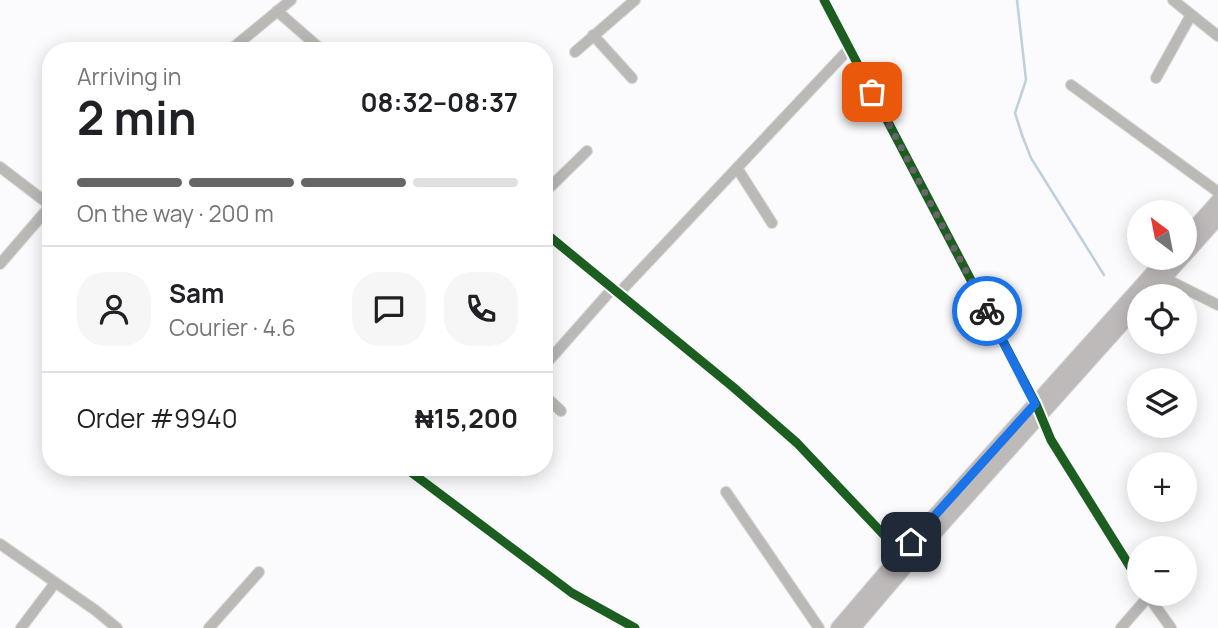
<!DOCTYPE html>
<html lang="en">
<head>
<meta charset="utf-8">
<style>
	:root { --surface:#fff; --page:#f6f6f6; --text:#202124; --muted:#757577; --line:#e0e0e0; --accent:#666669 }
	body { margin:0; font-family:Manrope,sans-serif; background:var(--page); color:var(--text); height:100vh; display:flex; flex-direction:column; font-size:26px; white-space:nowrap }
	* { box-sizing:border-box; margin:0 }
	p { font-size:23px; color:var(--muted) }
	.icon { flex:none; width:38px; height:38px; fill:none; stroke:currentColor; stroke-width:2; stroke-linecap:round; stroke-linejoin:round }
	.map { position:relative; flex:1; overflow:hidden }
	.side { position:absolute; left:42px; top:42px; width:511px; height:434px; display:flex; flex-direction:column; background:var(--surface); border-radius:28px; box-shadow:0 4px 18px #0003 }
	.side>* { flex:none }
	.needle { width:46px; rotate:328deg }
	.tools { position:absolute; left:1127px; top:200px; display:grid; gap:14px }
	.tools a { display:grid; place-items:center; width:70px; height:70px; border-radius:50%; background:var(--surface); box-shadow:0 4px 18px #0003; font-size:35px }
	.pin { position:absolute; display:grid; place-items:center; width:60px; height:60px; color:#fff; margin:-30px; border-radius:14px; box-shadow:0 4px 10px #0006 }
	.courier { position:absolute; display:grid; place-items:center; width:70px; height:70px; margin:-35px; border:5px solid #1a73e8; border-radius:50%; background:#fff; color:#222; box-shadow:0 2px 9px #0007 }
	.overview em { font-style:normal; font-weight:700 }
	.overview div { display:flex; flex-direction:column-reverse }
	.overview { display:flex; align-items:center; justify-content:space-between; height:119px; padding:0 35px }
	h1 { font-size:46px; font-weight:700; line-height:52px }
	.bar { display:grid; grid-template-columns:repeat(4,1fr); gap:10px 7px; align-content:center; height:84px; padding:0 35px }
	.bar i { height:9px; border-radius:5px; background:var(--line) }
	.bar .on { background:var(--accent) }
	.bar p { grid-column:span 4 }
	.line { display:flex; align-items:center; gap:18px; padding:0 35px; border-top:2px solid var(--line) }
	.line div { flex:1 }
	.round { display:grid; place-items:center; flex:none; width:74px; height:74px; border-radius:28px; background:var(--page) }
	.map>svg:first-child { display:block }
</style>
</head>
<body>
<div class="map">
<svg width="1218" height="628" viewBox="0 0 1218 628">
	<rect width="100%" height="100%" fill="#fbfafc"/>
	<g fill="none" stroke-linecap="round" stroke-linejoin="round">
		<!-- stream -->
		<path stroke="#bcd1dd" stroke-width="2.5" d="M 1017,0 L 1026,80 L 1015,113 L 1022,135 L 1031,158 L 1104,275"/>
		<defs>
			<g id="minor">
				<path d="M 824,0 L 1036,404 L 1051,440 L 1139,581"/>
				<path d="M 1173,0 L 1218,36"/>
				<path d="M 277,11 L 323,51"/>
				<path d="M 593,35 L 632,78"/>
				<path d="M 229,51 L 291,0"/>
				<path d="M 575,52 L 635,0"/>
				<path d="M 1156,78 L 1191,15"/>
				<path d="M 1071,85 L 1218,192"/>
				<path d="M 0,167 L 51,206"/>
				<path d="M 737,168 L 772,223"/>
				<path d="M 544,193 L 587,151"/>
				<path d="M 544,232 L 733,387 L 797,443 L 901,553"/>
				<path d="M 0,264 L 51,205"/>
				<path d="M 1164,278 L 1218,305"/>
				<path d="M 619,293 L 849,49"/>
				<path d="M 544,366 L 613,288"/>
				<path d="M 544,395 L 561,411"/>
				<path d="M 404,467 L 572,593 L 635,628"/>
				<path d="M 726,492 L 819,628"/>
				<path d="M 0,544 L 95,610 L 117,628"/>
				<path d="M 1146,593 L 1171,628"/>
				<path d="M 21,628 L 55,583"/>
				<path d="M 209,628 L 259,572"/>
				<path d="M 1121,628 L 1148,597"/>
			</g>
			<g id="major">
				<path d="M 1185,238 L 1218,201"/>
				<path d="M 1185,255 L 1218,218"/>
				<path d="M 1148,296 L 1183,257"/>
				<path d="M 838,628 L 921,531 L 1167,257"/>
				<path d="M 853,628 L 923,546 L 1139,305"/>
			</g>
		</defs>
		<!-- minor casing -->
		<use href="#minor" stroke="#d6d6d8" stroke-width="12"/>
		<!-- major casing -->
		<use href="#major" stroke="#d6d6d8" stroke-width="16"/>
		<!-- minor -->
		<use href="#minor" stroke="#bab9b6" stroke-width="10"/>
		<!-- major -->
		<use href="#major" stroke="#bebaba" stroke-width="14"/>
		<defs>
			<g id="cycleway">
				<path d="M 824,0 L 1036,404 L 1051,440 L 1139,581"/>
				<path d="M 544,232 L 733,387 L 797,443 L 901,553"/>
				<path d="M 404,467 L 572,593 L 635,628"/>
			</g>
		</defs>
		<!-- cycleway casing -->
		<use href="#cycleway" stroke="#faf9fd" stroke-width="13"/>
		<!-- cycleway -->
		<use href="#cycleway" stroke="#1b5e20" stroke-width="9"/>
	</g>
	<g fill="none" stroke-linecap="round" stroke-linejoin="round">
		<!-- done -->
		<path stroke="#666669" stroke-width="7" stroke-dasharray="0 12.6" d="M 872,92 L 987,311"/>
		<!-- route -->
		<path stroke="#1a73e8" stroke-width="9" d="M 911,542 L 1035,404 L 987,311"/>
	</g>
</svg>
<div class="tools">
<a><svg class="needle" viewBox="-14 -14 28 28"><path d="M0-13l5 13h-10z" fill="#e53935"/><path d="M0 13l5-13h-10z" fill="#757577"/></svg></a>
<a><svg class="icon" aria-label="locate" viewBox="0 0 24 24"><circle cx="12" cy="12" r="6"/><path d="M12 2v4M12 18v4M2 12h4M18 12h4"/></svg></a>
<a><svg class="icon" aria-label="layers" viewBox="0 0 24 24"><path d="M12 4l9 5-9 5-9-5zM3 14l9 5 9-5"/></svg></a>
<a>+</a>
<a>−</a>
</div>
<div class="pin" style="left:872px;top:92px;background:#ea580c"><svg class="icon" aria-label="bag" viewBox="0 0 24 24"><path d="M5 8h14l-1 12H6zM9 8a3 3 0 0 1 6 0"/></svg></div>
<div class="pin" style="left:911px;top:542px;background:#1f2937"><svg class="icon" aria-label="home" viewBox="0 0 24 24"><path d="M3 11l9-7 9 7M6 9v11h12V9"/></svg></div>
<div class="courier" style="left:987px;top:311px"><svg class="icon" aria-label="bike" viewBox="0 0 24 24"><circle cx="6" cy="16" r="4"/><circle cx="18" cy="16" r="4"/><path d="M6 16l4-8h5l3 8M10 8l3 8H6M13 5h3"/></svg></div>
<section class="side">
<div class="overview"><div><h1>2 min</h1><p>Arriving in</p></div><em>08:32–08:37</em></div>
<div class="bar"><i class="on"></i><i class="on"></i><i class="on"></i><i></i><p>On the way · 200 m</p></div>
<div class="line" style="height:126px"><a class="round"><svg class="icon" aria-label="person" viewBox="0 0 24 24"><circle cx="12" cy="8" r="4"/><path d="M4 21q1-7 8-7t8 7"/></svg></a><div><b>Sam</b><p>Courier · 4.6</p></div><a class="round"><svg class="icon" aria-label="chat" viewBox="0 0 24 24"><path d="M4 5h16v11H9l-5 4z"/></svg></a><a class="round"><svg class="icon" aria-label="phone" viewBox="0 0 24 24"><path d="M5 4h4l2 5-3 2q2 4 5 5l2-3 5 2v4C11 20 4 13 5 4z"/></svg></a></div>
<div class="line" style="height:91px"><div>Order #9940</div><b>₦15,200</b></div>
</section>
</div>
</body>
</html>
